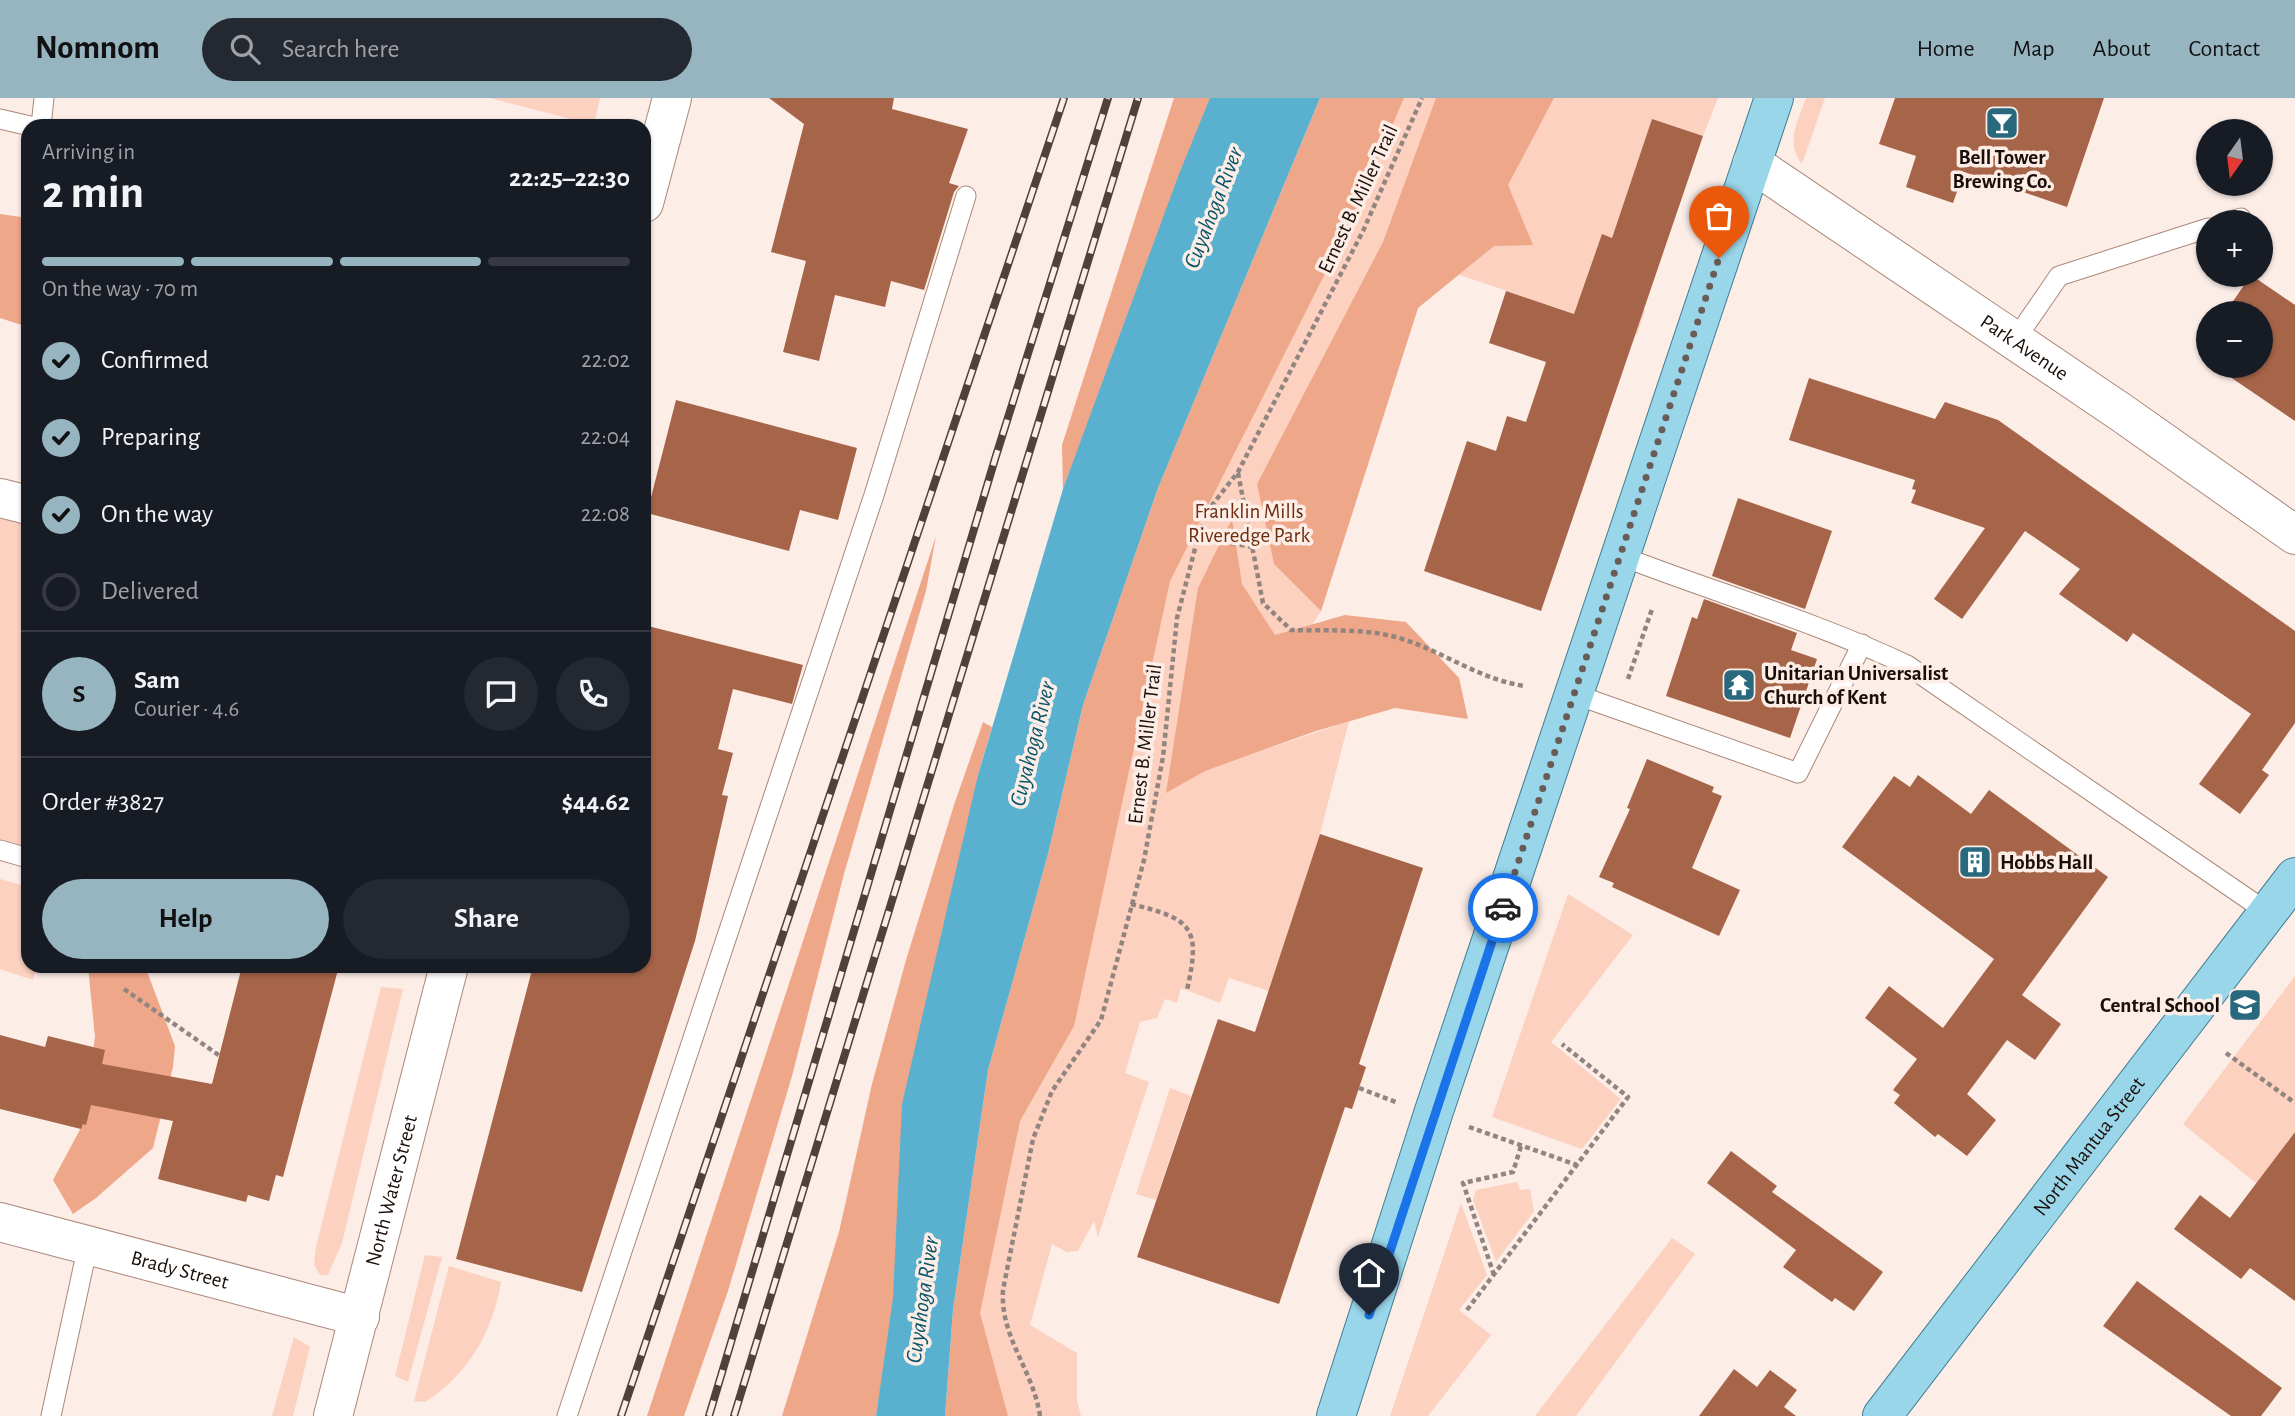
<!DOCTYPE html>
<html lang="en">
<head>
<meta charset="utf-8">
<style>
	:root { --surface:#171b24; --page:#242831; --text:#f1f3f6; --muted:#9ea1a6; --line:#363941; --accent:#97b5c0 }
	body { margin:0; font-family:"Alegreya Sans",sans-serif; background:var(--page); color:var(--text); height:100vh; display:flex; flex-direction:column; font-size:26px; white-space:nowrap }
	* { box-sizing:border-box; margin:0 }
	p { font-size:23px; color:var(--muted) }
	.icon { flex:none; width:38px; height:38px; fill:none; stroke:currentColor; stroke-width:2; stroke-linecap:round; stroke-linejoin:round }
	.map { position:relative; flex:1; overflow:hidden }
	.side { position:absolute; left:21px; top:21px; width:630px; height:854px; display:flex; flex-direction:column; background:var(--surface); border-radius:21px; box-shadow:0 2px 5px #0004 }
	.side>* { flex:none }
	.needle { width:46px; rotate:194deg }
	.fabs { position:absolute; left:2196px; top:21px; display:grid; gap:14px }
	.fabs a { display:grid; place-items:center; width:77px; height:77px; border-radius:50%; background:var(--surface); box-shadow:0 2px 5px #0004; font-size:35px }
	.pin { position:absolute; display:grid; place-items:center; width:60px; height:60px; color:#fff; margin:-72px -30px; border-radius:50% 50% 50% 0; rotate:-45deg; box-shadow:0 0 7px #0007 }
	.pin .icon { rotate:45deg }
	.courier { position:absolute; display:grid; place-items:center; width:70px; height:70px; margin:-35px; border:5px solid #1a73e8; border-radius:50%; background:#fff; color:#222; box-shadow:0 2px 9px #0007 }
	.head em { font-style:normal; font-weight:700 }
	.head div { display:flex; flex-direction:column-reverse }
	.head { display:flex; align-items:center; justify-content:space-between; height:119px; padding:0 21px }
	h1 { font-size:46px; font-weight:700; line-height:52px }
	.bar { display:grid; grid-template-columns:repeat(4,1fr); gap:10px 7px; align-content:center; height:84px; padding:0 21px }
	.bar i { height:9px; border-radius:5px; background:var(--line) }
	.bar .active { background:var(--accent) }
	.bar p { grid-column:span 4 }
	.line { display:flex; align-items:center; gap:18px; padding:0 21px; border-top:2px solid var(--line) }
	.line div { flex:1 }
	.round { display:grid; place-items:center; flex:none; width:74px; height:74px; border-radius:37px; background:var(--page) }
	ol { padding:0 21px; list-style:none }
	li { display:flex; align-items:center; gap:21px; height:77px }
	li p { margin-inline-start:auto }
	li .icon { padding:7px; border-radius:50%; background:var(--accent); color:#111; stroke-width:4 }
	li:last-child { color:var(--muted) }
	li i { width:38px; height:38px; border:4px solid var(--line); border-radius:50% }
	.action { display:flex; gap:14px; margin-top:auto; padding:14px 21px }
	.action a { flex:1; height:80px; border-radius:42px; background:var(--accent); color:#111; font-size:28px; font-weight:700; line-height:80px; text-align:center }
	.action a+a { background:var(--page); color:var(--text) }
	header { display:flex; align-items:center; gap:42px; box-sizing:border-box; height:98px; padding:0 35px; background:var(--accent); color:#111 }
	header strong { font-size:33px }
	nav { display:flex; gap:38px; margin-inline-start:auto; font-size:24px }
	.search { width:490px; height:63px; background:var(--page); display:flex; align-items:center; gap:18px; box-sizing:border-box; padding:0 24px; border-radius:38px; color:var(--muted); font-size:26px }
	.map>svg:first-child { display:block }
</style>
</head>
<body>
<header>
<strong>Nomnom</strong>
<div class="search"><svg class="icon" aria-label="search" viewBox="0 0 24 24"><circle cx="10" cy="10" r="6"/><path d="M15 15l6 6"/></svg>Search here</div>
<nav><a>Home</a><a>Map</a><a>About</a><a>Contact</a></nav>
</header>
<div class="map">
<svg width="2295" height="1318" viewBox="0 0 2295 1318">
	<rect width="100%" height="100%" fill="#fcede7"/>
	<!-- green -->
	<g fill="#fcd1c0">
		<path d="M 490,0 L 600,0 L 594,27 Z"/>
		<path d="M 1320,0 L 1718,0 L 1703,38 L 1652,22 L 1612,140 L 1602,137 L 1587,179 L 1594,194 L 1645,212 L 1637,237 L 1457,176 L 1418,210 L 1321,513 L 1223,666 L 1349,623 L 1320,736 L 1269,893 L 1229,880 L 1220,905 L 1181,890 L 1177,905 L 1165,901 L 1157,920 L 1140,924 L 1125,975 L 1149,984 L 1098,1139 L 1094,1123 L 1078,1153 L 1067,1154 L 1052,1146 L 1030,1227 L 1077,1255 L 1077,1302 L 1081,1318 L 945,1318 L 988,972 Z"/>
		<path d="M 1806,0 L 1825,0 L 1802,66 C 1785,45 1798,23 1806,0 Z"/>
		<path d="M 0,417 L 28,424 L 28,750 L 0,742 Z"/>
		<path d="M 0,781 L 28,789 L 28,868 L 37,868 L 33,882 L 0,871 Z"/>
		<path d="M 1568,796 L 1633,837 L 1551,944 L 1621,1001 L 1582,1051 L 1492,1019 Z"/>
		<path d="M 2295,878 L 2295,1034 L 2257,1086 L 2183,1026 Z"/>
		<path d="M 381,889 L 403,891 L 342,1145 L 328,1177 L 320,1177 L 314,1167 L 316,1149 Z"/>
		<path d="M 1170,990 L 1191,998 L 1156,1102 L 1136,1096 Z"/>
		<path d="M 1517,1084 L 1520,1092 L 1530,1091 L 1534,1113 L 1496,1164 L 1473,1102 L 1476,1092 Z"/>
		<path d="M 1461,1105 L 1487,1177 L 1459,1212 L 1491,1237 L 1428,1318 L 1390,1318 Z"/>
		<path d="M 1672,1140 L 1695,1156 L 1576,1318 L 1535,1318 Z"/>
		<path d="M 425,1157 L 442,1159 L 408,1284 L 395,1278 Z"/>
		<path d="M 449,1168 L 501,1184 C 493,1233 468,1277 425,1304 L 414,1303 Z"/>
		<path d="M 294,1239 L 310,1249 L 293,1318 L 272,1318 Z"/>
	</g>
	<!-- forest -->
	<g fill="#efa789">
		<path d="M 1174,0 L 1215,0 L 1063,391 L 1062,347 Z"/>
		<path d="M 1320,0 L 1404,0 L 1351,124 L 1170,483 L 1074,928 L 1020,1023 L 980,1215 L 1008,1318 L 945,1318 L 953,1212 L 988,972 L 1048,756 L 1083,607 L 1158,390 Z"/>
		<path d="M 1436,0 L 1554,0 L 1508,87 L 1533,147 L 1494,148 L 1418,210 L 1321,513 L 1274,466 L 1257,386 L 1383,144 Z"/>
		<path d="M 0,116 L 28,120 L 28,229 L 0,220 Z"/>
		<path d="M 1232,421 L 1242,486 L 1275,537 L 1345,517 L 1406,524 L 1459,580 L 1468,621 L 1395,610 L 1316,633 L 1205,673 L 1166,695 L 1198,490 Z"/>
		<path d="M 936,438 L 926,493 L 844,776 L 792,978 L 728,1193 L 684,1318 L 647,1318 Z"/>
		<path d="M 983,624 L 992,629 L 978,677 L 876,1318 L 782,1318 L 839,1134 L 872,986 L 906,862 L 954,707 Z"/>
		<path d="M 88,868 L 145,868 L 175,948 L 173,969 L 153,1050 L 96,1100 L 73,1116 L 53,1082 L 83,1026 L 95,939 Z"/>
	</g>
	<!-- water -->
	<path fill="#59b1cf" d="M 1210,0 L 1320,0 L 1158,390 L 1083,607 L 1048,756 L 988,972 L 953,1212 L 945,1318 L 876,1318 L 893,1200 L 902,1006 L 978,677 L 1063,391 L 1179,76 Z"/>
	<!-- building -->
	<g fill="#a66448">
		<path d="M 769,0 L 894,0 L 892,11 L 968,31 L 949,85 L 959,88 L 954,94 L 924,192 L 891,183 L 885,209 L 835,197 L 819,263 L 783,254 L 806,163 L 771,154 L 804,26 Z"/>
		<path d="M 1895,0 L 2104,0 L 2067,109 L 1964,74 L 1953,105 L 1906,89 L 1916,58 L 1879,46 Z"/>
		<path d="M 1652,21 L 1703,38 L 1541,513 L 1424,473 L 1467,343 L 1496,353 L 1507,318 L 1526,324 L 1546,264 L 1489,245 L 1506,193 L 1574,216 L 1602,136 L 1612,140 Z"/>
		<path d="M 2251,177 L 2295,207 L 2295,323 L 2214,268 L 2261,268 L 2261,215 L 2225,215 Z"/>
		<path d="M 1809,280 L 1935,321 L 1945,304 L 1998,322 L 2295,533 L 2295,625 L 2262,672 L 2269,677 L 2240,716 L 2199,686 L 2251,616 L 2133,535 L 2127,544 L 2059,496 L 2080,471 L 2025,433 L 1962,521 L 1934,501 L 1985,430 L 1911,405 L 1916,392 L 1912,391 L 1915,382 L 1789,342 Z"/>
		<path d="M 676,302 L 857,350 L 838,422 L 800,412 L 789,453 L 647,415 Z"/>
		<path d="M 1738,400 L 1832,433 L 1805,511 L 1712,478 Z"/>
		<path d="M 1704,501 L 1797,535 L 1791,552 L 1817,561 L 1790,640 L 1666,598 L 1692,519 L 1697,521 Z"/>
		<path d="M 644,527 L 803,567 L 792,606 L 733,591 L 718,651 L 733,655 L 722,697 L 728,698 L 695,843 L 582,1194 L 456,1161 L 533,868 L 644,868 Z"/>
		<path d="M 1647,661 L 1714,689 L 1712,694 L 1722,698 L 1692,770 L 1740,792 L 1719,838 L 1612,789 L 1614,785 L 1599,779 L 1630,711 L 1627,710 Z"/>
		<path d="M 1918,677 L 1971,716 L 1989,692 L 2108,779 L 2022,897 L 2061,926 L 2035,962 L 2007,942 L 1967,996 L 1996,1022 L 1967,1058 L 1938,1036 L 1935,1039 L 1894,1005 L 1900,997 L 1893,992 L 1917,961 L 1865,920 L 1889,888 L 1943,930 L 1994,861 L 1842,749 L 1894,678 L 1910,689 Z"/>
		<path d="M 1320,736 L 1423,770 L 1359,966 L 1366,969 L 1352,1011 L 1345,1009 L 1279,1206 L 1137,1159 L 1218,921 L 1255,934 Z"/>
		<path d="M 242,868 L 339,868 L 283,1079 L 276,1077 L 269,1103 L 248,1097 L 246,1104 L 158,1081 L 173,1023 L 91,1007 L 86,1027 L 83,1026 L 81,1031 L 0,1011 L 0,937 L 45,949 L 48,938 L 105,952 L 102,966 L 212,986 Z"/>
		<path d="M 2295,1034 L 2295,1203 L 2250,1170 L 2241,1181 L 2174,1131 L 2200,1097 L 2230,1120 Z"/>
		<path d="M 1731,1053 L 1777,1088 L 1772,1094 L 1883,1174 L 1854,1213 L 1835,1200 L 1832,1204 L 1783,1169 L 1796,1152 L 1707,1085 Z"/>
		<path d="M 2137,1183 L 2282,1290 L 2261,1318 L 2231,1318 L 2103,1228 Z"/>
		<path d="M 1734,1271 L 1757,1289 L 1770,1272 L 1797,1292 L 1784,1309 L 1796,1318 L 1699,1318 Z"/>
	</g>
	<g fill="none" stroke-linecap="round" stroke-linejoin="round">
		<defs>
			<g id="lane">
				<path d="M 0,21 L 30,28"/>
				<path d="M 41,28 L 44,0"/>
				<path d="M 2227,124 L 2241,120"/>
				<path d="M 2015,242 L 2059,178 L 2208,130"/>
				<path d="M 1621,458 C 1716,495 1814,523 1907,567 L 2267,814"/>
				<path d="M 1574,596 L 1798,675 L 1862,546"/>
				<path d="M 0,752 L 28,760"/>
				<path d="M 51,1318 L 88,1147"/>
				<path d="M 567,1318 L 874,397 L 966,98"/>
			</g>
			<g id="street">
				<path id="s1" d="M 1752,65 L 2122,315 L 2295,437"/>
				<path d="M 0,400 L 28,407"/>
				<path id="s2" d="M 0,1124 L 360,1219"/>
			</g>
			<g id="secondary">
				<path d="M 644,105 L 672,0"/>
				<path id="s3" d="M 333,1318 L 449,868"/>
			</g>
			<g id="primary">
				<path d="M 1336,1318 L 1433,1016 L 1774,0"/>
				<path id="s4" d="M 1882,1318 L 2295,779"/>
			</g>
		</defs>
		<!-- lane casing -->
		<use href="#lane" stroke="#aa887a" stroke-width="21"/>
		<!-- street casing -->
		<use href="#street" stroke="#aa887a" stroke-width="40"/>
		<!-- secondary casing -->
		<use href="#secondary" stroke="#aa887a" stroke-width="40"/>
		<!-- primary casing -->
		<use href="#primary" stroke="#407e92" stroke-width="40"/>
		<!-- path -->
		<g stroke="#92857f" stroke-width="4.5" stroke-dasharray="5 3.5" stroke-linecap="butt">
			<path d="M 1238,375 L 1263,505 L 1291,532 C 1325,533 1366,530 1399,540 C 1443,553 1480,582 1525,588"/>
			<path d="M 1198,439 L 1252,449"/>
			<path d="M 1628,581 L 1652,511"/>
			<path d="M 1131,806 C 1193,821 1201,830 1187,892"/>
			<path d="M 124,891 L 220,958"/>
			<path d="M 2226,955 L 2295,1005"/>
			<path d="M 1359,990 L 1396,1004"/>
			<path d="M 1469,1029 L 1577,1067"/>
			<path d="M 1494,1177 L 1463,1085 L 1513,1074 L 1521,1048"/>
			<path d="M 1467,1212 L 1628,999 L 1562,946"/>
			<path d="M 1040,1318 C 1033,1271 1000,1240 1003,1192 L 1033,1041 L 1052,993 L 1101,922 L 1144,762 L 1163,659 L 1177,520 L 1198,439 L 1209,411 L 1238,374 L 1363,133 L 1422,0"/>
		</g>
		<!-- lane -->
		<use href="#lane" stroke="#fff" stroke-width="19"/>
		<!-- street -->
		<use href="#street" stroke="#fff" stroke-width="38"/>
		<!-- secondary -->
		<use href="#secondary" stroke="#fff" stroke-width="38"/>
		<!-- primary -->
		<use href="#primary" stroke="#99d6ea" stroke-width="38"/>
		<defs>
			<g id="rail">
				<path d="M 621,1318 L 1064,0"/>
				<path d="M 709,1318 L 995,361 L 1108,0"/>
				<path d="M 734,1318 L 1138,0"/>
			</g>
		</defs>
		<!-- rail casing -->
		<use href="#rail" stroke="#4f423d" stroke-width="8"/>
		<!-- rail -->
		<use href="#rail" stroke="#fcede7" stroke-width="5" stroke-dasharray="16" stroke-linecap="butt"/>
	</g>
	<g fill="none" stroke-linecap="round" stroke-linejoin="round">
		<!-- done -->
		<path stroke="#695c57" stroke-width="7" stroke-dasharray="0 12.6" d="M 1503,810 L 1719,160"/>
		<!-- route -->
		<path stroke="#1a73e8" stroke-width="9" d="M 1369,1217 L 1503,810"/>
	</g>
	<!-- icons -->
	<defs>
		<symbol id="bar-square" viewBox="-11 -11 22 22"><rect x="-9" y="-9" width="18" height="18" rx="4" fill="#29697e" stroke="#fcede7"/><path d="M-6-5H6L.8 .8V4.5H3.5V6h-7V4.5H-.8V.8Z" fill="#fff"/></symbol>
		<symbol id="temple-square" viewBox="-11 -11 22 22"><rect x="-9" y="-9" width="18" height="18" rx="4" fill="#29697e" stroke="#fcede7"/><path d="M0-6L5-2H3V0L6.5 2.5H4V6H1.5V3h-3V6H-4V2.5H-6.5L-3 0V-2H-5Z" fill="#fff"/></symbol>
		<symbol id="building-square" viewBox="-11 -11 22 22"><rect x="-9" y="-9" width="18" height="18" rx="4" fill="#29697e" stroke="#fcede7"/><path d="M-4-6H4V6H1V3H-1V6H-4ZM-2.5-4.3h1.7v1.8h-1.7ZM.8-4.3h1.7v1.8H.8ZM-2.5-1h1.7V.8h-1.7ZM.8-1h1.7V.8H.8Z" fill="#fff"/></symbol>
		<symbol id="school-square" viewBox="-11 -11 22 22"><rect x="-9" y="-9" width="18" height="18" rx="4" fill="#29697e" stroke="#fcede7"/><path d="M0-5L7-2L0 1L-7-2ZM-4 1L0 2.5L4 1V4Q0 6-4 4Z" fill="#fff"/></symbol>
	</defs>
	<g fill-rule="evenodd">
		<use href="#bar-square" x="1983" y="6" width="38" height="38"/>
		<use href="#temple-square" x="1720" y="568" width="38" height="38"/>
		<use href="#building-square" x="1956" y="745" width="38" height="38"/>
		<use href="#school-square" x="2226" y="888" width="38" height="38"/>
	</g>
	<g text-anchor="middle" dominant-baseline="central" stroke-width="7" stroke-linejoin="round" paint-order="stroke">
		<!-- poi labels -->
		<g font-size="21" font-weight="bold" fill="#1a0e09" stroke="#fcede7" text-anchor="start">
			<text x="2002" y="59" text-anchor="middle">Bell Tower<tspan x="2002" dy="24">Brewing Co.</tspan></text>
			<text x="1764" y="575">Unitarian Universalist<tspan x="1764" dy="24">Church of Kent</tspan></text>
			<text x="2000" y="764">Hobbs Hall</text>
			<text x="2220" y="907" text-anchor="end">Central School</text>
		</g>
		<!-- street labels -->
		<g font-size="21" fill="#1a0e09" stroke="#fcede7">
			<text transform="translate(1358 101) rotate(-65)">Ernest B. Miller Trail</text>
			<text stroke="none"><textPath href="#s1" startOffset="329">Park Avenue</textPath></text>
			<text transform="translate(1145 646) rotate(-83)">Ernest B. Miller Trail</text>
			<text stroke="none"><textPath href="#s4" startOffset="340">North Mantua Street</textPath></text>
			<text stroke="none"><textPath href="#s3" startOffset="233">North Water Street</textPath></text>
			<text stroke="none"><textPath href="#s2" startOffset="186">Brady Street</textPath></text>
		</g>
		<!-- park labels -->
		<g font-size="21" fill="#6d2d0f" stroke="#fcede7">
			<text x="1249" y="413">Franklin Mills<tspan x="1249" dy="24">Riveredge Park</tspan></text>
		</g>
		<!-- water labels -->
		<g font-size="23" font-style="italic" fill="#09566b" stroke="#fcede7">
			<text transform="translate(1214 110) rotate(-69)">Cuyahoga River</text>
			<text transform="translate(1033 646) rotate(-76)">Cuyahoga River</text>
			<text transform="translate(923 1202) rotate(-82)">Cuyahoga River</text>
		</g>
	</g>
</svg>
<div class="fabs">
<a><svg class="needle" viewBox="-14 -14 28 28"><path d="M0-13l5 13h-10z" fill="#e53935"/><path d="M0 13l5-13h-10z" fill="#9ea1a6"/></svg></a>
<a>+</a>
<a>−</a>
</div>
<div class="pin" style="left:1719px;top:160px;background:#ea580c"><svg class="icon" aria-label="bag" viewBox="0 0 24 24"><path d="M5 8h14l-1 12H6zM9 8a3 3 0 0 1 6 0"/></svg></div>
<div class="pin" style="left:1369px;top:1217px;background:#1f2937"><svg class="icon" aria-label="home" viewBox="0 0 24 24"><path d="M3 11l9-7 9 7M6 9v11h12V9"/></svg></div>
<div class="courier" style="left:1503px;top:810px"><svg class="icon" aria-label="car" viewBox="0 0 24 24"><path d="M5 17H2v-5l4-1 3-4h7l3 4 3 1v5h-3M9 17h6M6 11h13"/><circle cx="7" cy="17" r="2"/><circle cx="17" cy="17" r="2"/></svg></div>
<section class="side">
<div class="head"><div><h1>2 min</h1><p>Arriving in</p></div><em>22:25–22:30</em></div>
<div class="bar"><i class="active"></i><i class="active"></i><i class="active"></i><i></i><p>On the way · 70 m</p></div>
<ol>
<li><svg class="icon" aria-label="check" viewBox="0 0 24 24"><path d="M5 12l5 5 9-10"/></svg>Confirmed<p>22:02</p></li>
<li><svg class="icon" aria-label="check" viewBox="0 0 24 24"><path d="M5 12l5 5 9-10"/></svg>Preparing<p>22:04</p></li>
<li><svg class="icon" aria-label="check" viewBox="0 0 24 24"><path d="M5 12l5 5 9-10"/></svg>On the way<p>22:08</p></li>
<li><i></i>Delivered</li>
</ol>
<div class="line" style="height:126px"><b class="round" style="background:var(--accent);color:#111">S</b><div><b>Sam</b><p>Courier · 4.6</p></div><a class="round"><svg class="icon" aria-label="chat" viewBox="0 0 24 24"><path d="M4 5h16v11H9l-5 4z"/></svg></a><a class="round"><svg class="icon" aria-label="phone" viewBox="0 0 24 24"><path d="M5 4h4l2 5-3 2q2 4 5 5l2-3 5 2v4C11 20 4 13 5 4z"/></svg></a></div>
<div class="line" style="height:91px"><div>Order #3827</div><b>$44.62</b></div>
<div class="action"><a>Help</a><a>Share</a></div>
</section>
</div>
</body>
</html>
